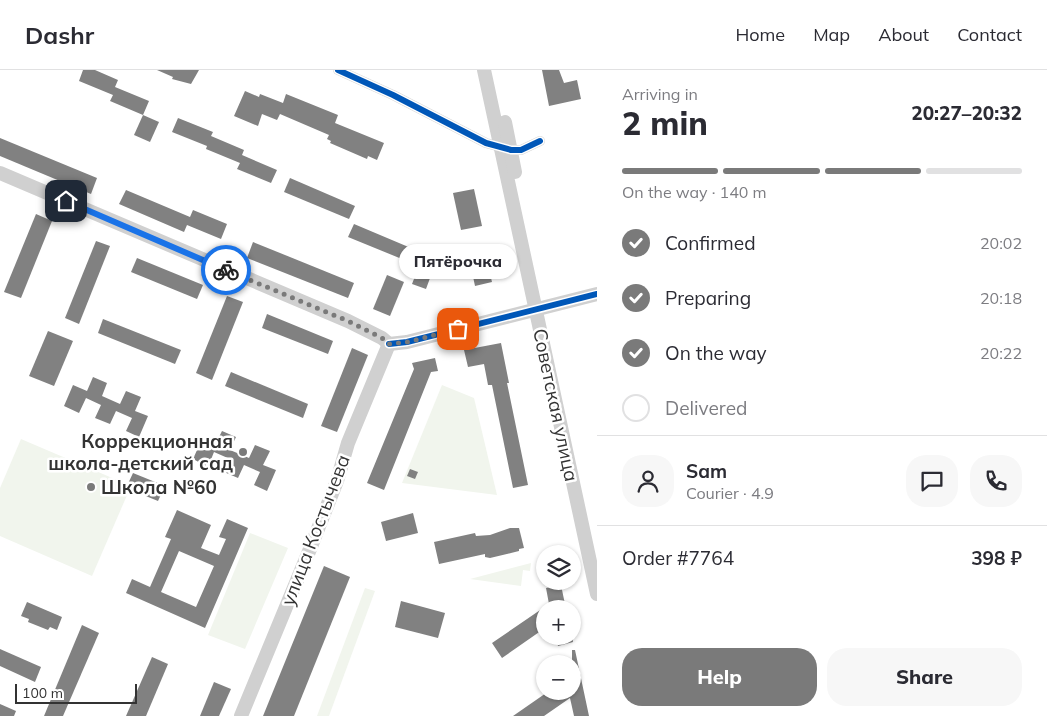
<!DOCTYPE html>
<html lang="en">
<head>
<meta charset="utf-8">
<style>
	:root { --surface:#fff; --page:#f7f7f7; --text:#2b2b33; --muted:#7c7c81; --line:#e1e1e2; --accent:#7a7a7a }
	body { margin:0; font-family:Mulish,sans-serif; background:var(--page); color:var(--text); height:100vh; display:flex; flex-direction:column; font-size:19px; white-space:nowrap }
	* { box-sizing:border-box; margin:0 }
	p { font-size:16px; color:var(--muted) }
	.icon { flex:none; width:28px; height:28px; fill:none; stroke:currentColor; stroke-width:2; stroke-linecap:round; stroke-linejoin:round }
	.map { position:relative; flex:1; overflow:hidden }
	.side { display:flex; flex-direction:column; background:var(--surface); width:450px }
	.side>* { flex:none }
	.buttons { position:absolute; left:536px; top:475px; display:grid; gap:10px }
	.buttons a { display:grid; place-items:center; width:45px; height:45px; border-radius:50%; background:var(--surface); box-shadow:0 1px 4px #0004; font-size:25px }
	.scale { position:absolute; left:15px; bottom:12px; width:122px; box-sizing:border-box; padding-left:5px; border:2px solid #333; border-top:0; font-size:14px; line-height:18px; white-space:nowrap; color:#333; -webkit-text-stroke:4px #fff; paint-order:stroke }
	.pin { position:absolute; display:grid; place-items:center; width:42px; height:42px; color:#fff; margin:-21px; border-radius:10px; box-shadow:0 2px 8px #0006 }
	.courier { position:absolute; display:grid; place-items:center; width:50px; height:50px; margin:-25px; border:4px solid #1a73e8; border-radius:50%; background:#fff; color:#222; box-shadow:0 1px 6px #0007 }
	.bubble { position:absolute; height:35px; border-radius:18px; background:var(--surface); box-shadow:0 1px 4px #0004; font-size:16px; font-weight:800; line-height:35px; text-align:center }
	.summary em { font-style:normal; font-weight:800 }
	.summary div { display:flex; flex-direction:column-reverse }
	.summary { display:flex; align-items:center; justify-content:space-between; height:85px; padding:0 25px }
	h1 { font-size:32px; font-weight:800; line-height:38px }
	.bar { display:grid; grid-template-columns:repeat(4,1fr); gap:8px 5px; align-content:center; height:60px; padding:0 25px }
	.bar i { height:6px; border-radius:4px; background:var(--line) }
	.bar .on { background:var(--accent) }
	.bar p { grid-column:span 4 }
	.line { display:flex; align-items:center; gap:12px; padding:0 25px; border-top:1px solid var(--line) }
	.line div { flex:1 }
	.round { display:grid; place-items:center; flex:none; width:52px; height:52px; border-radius:20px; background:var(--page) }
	ol { padding:0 25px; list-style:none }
	li { display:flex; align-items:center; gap:15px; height:55px }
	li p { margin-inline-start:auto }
	li .icon { padding:5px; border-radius:50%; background:var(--accent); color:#fff; stroke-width:4 }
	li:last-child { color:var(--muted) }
	li i { width:28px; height:28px; border:2px solid var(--line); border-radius:50% }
	.button { display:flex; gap:10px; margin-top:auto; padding:10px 25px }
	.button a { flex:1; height:58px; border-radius:20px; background:var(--accent); color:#fff; font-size:20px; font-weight:800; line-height:58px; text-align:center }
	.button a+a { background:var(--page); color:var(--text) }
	header { display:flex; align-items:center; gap:30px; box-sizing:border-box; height:70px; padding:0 25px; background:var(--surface); border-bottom:1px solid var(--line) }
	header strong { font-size:24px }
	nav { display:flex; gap:28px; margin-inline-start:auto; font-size:18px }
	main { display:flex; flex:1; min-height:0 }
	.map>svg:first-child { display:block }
</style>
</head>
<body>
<header>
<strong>Dashr</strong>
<nav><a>Home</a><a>Map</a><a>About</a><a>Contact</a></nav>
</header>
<main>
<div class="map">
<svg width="597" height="646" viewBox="0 0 597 646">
	<rect width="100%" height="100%" fill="#fff"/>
	<!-- green -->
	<g fill="#f1f5ed">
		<path d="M 442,315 L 474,328 L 497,425 L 402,413 Z"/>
		<path d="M 21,369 L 131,416 L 92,506 L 0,466 L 0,418 Z"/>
		<path d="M 250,463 L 288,478 L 245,579 L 208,565 Z"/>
		<path d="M 531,493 L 530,501 L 523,500 L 521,516 L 470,509 Z"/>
		<path d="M 365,518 L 375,521 L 329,646 L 317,646 Z"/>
	</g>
	<!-- building -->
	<g fill="#818181" fill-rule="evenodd">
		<path d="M 83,0 L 95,0 L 118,10 L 115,17 L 149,31 L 143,45 L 110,31 L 113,25 L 79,11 Z"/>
		<path d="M 157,0 L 199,0 L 191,14 L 172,9 L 173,7 Z"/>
		<path d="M 542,0 L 559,0 L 564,13 L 577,10 L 581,29 L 549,36 Z"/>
		<path d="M 245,21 L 259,27 L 260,24 L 283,33 L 286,24 L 338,45 L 335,53 L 384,73 L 377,90 L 368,86 L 367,89 L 330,73 L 331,71 L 327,69 L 329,65 L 280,44 L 277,50 L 262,44 L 258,56 L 234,46 Z"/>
		<path d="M 143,45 L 159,52 L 150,72 L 134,65 Z"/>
		<path d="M 178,48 L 213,62 L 211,66 L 244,80 L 242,85 L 277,100 L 271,113 L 237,99 L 240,93 L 206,79 L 207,76 L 172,62 Z"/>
		<path d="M 0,68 L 97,108 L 91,124 L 0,86 Z"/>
		<path d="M 290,108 L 355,136 L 349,149 L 284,122 Z"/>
		<path d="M 474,119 L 482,156 L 461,160 L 453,123 Z"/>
		<path d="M 126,120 L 190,147 L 193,140 L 227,154 L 221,169 L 187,155 L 184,162 L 119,134 Z"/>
		<path d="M 36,144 L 52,151 L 21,228 L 4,222 Z"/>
		<path d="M 354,154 L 418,181 L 421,174 L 440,181 L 426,219 L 412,214 L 419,196 L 348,167 Z"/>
		<path d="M 96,171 L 110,176 L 79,254 L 65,248 Z"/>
		<path d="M 253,172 L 354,213 L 348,228 L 247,188 Z"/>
		<path d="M 483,174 L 492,212 L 475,216 L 467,178 Z"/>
		<path d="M 137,188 L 203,215 L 197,229 L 131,202 Z"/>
		<path d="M 387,205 L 404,212 L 390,246 L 373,239 Z"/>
		<path d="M 227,226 L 243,232 L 212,310 L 196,303 Z"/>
		<path d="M 267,244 L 333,271 L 328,284 L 262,258 Z"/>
		<path d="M 103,249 L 181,280 L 175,294 L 98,263 Z"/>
		<path d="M 48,261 L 73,271 L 54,316 L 29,306 Z"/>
		<path d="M 501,273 L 509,313 L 507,313 L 528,415 L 513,418 L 492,315 L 488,315 L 484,294 L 468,297 L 464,280 Z"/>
		<path d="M 352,278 L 368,285 L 337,362 L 321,356 Z"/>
		<path d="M 435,288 L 438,301 L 431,302 L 384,420 L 367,413 L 414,299 L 412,293 Z"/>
		<path d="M 231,302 L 308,334 L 303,348 L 225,316 Z"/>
		<path d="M 93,307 L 107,313 L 102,326 L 120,334 L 126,321 L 141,327 L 135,341 L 148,346 L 139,367 L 126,361 L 132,348 L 116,341 L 110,354 L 95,348 L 101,335 L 86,328 L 79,343 L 64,336 L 73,315 L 87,321 Z"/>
		<path d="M 222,361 L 236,367 L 230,380 L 249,388 L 255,375 L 270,381 L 263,395 L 276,400 L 267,421 L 254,415 L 260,402 L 244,395 L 238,408 L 224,402 L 230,389 L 214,382 L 208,397 L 193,389 L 202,369 L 215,375 Z"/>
		<path d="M 410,399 L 418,402 L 415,409 L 407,406 Z"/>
		<path d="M 133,403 L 165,416 L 158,431 L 126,418 Z"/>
		<path d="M 177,440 L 211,455 L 201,478 L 219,485 L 226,469 L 219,467 L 227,449 L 248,458 L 205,558 L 126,523 L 132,509 L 150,517 L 171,469 L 165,467 ZM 179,481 L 214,496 L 196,537 L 161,522 Z"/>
		<path d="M 413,443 L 418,463 L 386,471 L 381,452 Z"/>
		<path d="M 510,458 L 519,458 L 524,478 L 519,479 L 519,481 L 490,488 L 485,487 L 485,484 L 439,494 L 434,472 L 475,463 L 476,466 L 490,465 Z"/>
		<path d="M 324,496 L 350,507 L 294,646 L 263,646 Z"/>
		<path d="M 561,515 L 566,539 L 545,539 L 545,558 L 502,588 L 492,573 L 549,534 L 546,518 Z"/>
		<path d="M 401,531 L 445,543 L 438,568 L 395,557 Z"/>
		<path d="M 27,532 L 62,547 L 57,560 L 50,557 L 48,560 L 28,552 L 29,549 L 21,546 Z"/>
		<path d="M 82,555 L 99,563 L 63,646 L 44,646 Z"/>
		<path d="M 556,566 L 572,566 L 573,572 L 558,576 Z"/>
		<path d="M 0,579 L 41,597 L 35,612 L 0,596 Z"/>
		<path d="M 572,580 L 575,580 L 589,646 L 574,646 L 570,628 L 544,646 L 513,646 L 549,621 L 572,621 Z"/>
		<path d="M 152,587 L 168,594 L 146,646 L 126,646 Z"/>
		<path d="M 214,612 L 231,619 L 219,646 L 200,646 Z"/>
		<path d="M 0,634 L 16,641 L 14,646 L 0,646 Z"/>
	</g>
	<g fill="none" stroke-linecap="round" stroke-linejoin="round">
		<!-- street -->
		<path stroke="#d7d7d7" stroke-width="10" d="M 338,0 L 393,25 L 486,73 L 511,80 L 521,80 L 540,71"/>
		<!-- secondary -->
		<g stroke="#d0d0d0" stroke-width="14">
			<path d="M 484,0 L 597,524"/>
			<path d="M 505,52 L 515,102"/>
			<path d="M 0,103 L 348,251 L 382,268 L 389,274"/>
			<path d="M 389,274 L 407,272 L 597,224"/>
			<path d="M 241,646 L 310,479 L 337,411 L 348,373 L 389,274"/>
		</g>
		<defs>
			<g id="cycleway">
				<path d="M 338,0 L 393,25 L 486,73 L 511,80 L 521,80 L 540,71"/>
				<path d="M 389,274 L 407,272 L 597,224"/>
			</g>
		</defs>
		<!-- cycleway casing -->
		<use href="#cycleway" stroke="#fff" stroke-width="9"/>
		<!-- cycleway -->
		<use href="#cycleway" stroke="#0057b8" stroke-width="6"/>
	</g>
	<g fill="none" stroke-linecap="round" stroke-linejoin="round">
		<!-- done -->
		<path stroke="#7a7a7a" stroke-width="5" stroke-dasharray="0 9" d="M 226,200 L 348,251 L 382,268 L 389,274 L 408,272 L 458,259"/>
		<!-- route -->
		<path stroke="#1a73e8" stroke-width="6" d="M 66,131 L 226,200"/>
	</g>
	<!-- markers -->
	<g fill="#7a7a7a" stroke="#fff" stroke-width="2">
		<circle cx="243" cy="382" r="5"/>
		<circle cx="91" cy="417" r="5"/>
	</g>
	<g text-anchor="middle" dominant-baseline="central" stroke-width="5" stroke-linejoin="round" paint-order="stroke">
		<!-- street labels -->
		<g font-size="19" fill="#333" stroke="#fff">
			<text transform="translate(556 335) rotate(78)">Советская улица</text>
			<text transform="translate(315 460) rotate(-69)">улица Костычева</text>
		</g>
		<!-- poi labels -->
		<g font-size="19" font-weight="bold" fill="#333" stroke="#fff" text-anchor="end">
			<text x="233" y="371">Коррекционная<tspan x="233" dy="22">школа-детский сад</tspan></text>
			<text x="101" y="417" text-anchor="start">Школа №60</text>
		</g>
	</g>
</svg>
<div class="buttons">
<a><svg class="icon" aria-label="layers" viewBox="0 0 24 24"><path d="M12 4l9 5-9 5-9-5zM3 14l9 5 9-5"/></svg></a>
<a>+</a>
<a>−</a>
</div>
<div class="scale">100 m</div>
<div class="pin" style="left:458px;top:259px;background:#ea580c"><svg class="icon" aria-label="bag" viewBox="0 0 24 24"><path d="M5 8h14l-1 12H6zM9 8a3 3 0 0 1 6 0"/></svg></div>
<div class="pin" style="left:66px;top:131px;background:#1f2937"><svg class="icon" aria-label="home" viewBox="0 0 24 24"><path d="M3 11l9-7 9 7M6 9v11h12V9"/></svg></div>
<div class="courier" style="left:226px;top:200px"><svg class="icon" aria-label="bike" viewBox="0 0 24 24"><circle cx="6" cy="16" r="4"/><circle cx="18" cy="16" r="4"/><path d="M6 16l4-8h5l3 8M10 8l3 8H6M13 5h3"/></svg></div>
<div class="bubble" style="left:399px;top:174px;width:118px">Пятёрочка</div>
</div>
<section class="side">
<div class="summary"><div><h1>2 min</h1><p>Arriving in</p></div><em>20:27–20:32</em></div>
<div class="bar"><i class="on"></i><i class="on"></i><i class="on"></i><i></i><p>On the way · 140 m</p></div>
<ol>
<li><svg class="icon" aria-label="check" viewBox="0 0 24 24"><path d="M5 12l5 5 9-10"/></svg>Confirmed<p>20:02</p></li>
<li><svg class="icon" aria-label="check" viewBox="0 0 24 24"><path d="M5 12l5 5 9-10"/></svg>Preparing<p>20:18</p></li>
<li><svg class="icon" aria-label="check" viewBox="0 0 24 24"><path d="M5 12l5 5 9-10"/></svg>On the way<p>20:22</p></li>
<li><i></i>Delivered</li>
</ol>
<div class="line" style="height:90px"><a class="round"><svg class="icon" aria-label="person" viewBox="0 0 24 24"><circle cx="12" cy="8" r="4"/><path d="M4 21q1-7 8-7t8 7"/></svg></a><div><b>Sam</b><p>Courier · 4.9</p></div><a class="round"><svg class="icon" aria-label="chat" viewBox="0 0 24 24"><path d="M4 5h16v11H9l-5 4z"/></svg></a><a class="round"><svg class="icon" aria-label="phone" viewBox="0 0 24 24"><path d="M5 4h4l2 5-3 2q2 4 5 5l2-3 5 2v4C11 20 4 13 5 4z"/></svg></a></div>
<div class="line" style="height:65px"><div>Order #7764</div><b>398 ₽</b></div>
<div class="button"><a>Help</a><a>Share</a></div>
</section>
</main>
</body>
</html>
